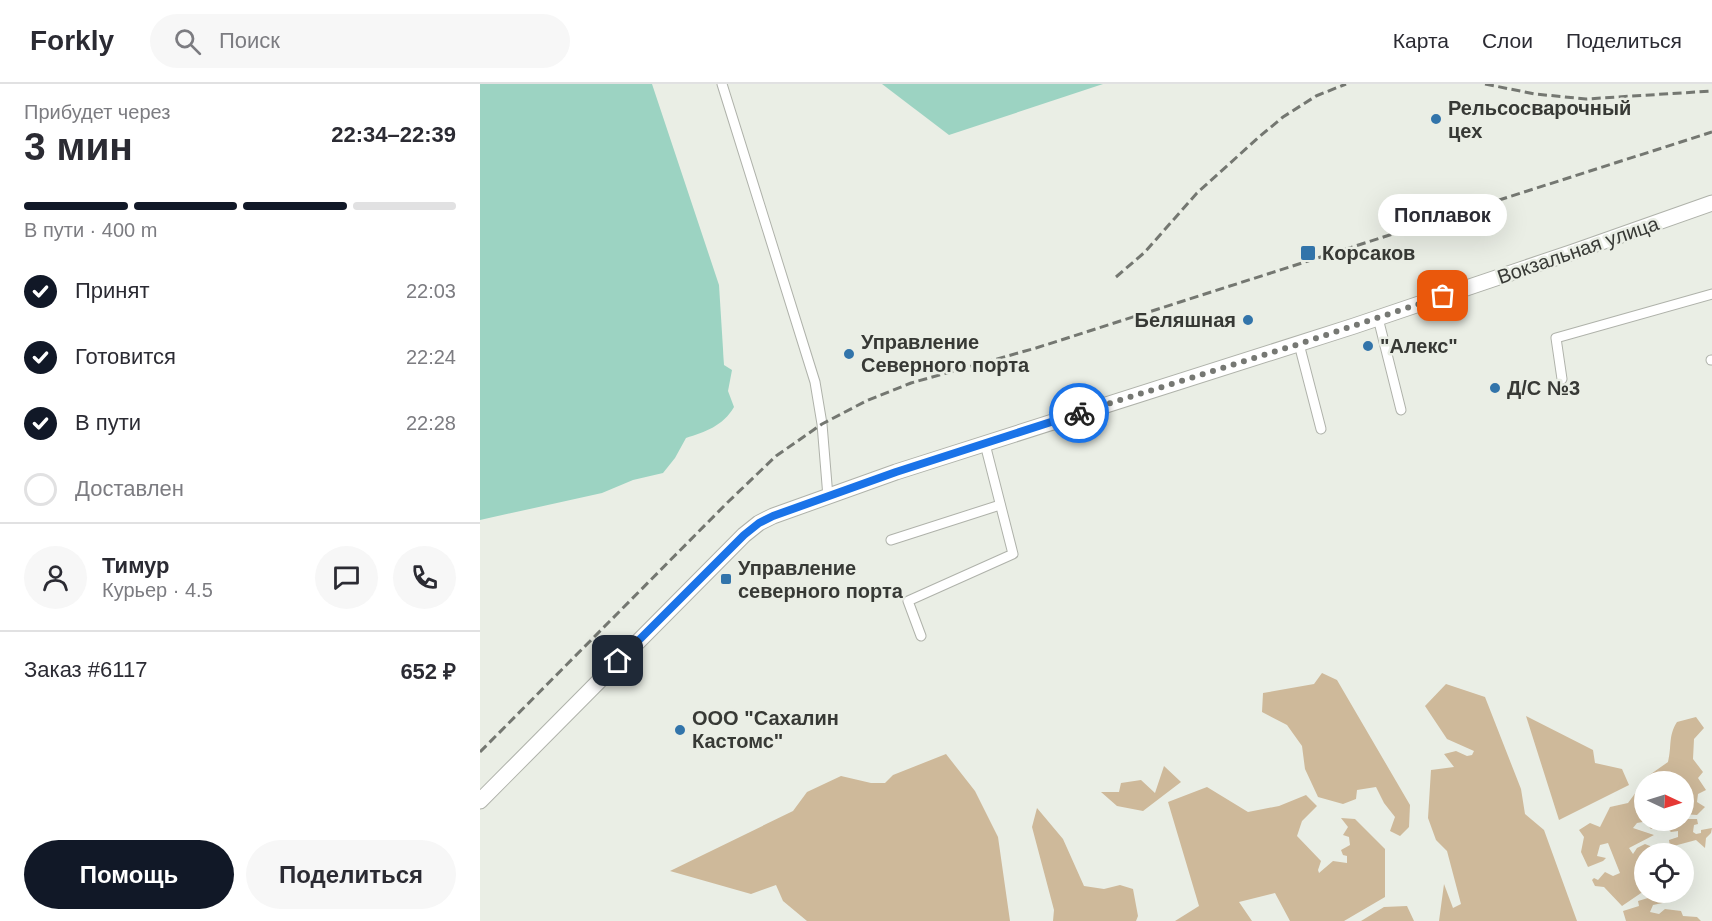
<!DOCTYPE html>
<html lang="ru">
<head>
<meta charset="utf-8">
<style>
	:root { --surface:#fff; --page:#f7f7f7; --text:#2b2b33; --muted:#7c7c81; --line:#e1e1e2; --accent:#111827 }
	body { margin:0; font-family:Helvetica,sans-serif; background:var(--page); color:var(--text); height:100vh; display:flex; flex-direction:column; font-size:22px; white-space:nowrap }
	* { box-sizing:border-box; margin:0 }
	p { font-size:20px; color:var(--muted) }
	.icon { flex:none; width:33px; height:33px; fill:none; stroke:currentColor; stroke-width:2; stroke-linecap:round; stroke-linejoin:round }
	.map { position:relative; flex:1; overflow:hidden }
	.panel { display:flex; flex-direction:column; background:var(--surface); width:480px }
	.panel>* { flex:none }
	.needle { width:39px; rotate:94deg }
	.buttons { position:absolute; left:1154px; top:687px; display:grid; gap:12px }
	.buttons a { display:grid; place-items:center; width:60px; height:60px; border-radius:50%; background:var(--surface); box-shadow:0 6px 24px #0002; font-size:30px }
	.pin { position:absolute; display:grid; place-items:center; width:51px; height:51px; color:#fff; margin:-26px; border-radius:12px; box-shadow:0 3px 9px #0006 }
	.courier { position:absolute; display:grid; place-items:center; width:60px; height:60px; margin:-30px; border:4px solid #1a73e8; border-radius:50%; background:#fff; color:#222; box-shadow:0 2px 8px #0007 }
	.bubble { position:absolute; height:42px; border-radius:21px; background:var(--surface); box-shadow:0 6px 24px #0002; font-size:20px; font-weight:600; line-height:42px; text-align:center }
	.headline em { font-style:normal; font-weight:600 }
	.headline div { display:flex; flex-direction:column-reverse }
	.headline { display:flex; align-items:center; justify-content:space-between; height:102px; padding:0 24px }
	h1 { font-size:39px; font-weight:600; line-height:45px }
	.bar { display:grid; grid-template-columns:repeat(4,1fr); gap:9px 6px; align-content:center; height:72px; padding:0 24px }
	.bar i { height:8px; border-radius:4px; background:var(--line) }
	.bar .current { background:var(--accent) }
	.bar p { grid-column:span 4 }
	.line { display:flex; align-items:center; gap:15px; padding:0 24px; border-top:2px solid var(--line) }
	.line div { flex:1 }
	.round { display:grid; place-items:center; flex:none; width:63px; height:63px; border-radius:32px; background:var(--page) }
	ol { padding:0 24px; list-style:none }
	li { display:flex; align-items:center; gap:18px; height:66px }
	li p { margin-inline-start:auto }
	li .icon { padding:6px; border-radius:50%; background:var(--accent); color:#fff; stroke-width:4 }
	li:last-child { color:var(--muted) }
	li i { width:33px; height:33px; border:3px solid var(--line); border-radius:50% }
	.button { display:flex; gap:12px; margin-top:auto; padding:12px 24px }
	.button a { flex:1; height:69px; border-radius:36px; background:var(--accent); color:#fff; font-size:24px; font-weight:600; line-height:69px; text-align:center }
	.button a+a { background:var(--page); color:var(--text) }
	header { display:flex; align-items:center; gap:36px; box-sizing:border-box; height:84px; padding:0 30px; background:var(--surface); border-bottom:2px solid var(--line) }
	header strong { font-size:28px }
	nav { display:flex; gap:33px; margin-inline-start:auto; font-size:21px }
	.search { width:420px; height:54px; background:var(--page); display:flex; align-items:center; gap:15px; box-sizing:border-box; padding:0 21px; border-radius:33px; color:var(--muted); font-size:22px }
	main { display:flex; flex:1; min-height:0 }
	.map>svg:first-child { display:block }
</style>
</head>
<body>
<header>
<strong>Forkly</strong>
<div class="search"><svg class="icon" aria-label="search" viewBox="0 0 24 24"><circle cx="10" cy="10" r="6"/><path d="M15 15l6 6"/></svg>Поиск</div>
<nav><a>Карта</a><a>Слои</a><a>Поделиться</a></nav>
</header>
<main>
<section class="panel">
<div class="headline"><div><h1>3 мин</h1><p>Прибудет через</p></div><em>22:34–22:39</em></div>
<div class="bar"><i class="current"></i><i class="current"></i><i class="current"></i><i></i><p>В пути · 400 m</p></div>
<ol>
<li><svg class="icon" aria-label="check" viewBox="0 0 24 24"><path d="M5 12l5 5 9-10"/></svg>Принят<p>22:03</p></li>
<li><svg class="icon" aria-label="check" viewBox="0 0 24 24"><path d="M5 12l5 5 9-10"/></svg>Готовится<p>22:24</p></li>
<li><svg class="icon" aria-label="check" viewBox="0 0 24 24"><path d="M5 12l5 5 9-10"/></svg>В пути<p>22:28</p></li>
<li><i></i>Доставлен</li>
</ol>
<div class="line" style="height:108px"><a class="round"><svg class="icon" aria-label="person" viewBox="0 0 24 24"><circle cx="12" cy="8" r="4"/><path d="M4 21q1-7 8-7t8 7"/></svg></a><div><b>Тимур</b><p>Курьер · 4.5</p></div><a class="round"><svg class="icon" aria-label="chat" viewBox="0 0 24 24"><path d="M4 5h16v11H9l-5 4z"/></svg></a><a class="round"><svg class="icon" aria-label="phone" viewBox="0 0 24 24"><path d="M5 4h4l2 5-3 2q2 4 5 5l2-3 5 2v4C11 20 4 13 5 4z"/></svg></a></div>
<div class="line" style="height:78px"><div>Заказ #6117</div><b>652 ₽</b></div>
<div class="button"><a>Помощь</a><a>Поделиться</a></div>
</section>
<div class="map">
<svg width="1232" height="837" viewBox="0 0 1232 837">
	<rect width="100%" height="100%" fill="#eaeee5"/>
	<!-- green -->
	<g fill="#ceb99a">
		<path d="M 842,589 L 857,596 L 930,721 L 929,743 L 920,752 L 910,747 L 915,733 L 904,719 L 896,703 L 877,706 L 876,715 L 863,720 L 838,713 L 825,685 L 822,662 L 807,641 L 782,628 L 783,609 L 834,600 Z"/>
		<path d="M 966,600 L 1005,613 L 1041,705 L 1045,730 L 1064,746 L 1097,837 L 959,837 L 964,800 L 973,824 L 981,820 L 967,767 L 956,756 L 948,734 L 951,686 L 974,683 L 964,670 L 976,667 L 987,672 L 992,671 L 994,667 L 967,655 L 945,622 Z"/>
		<path d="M 1046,632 L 1113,666 L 1115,679 L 1142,685 L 1149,701 L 1079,736 Z"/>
		<path d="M 1216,633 L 1224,644 L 1214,655 L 1213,675 L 1223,688 L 1218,694 L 1226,706 L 1218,710 L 1217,718 L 1225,723 L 1217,731 L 1203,730 L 1203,698 L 1164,698 L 1164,736 L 1168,737 L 1157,739 L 1153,744 L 1174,751 L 1149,764 L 1153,770 L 1157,764 L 1165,760 L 1170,762 L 1177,769 L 1164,770 L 1164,772 L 1162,770 L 1161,781 L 1164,780 L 1164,807 L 1142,822 L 1124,803 L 1115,802 L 1112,796 L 1114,794 L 1118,796 L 1125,788 L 1133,792 L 1140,789 L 1128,759 L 1120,761 L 1117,772 L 1126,774 L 1123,777 L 1108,783 L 1101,768 L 1104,753 L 1099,746 L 1110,739 L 1120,743 L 1130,723 L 1148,719 L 1168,692 L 1188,678 C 1192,662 1188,652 1197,638 Z"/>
		<path d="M 466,670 L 495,707 L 518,753 L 530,837 L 327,837 L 303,817 L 296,801 L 271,810 L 190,787 L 313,727 L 327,708 L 361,692 L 391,699 L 405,699 L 413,691 Z"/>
		<path d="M 684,682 L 701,698 L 663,727 L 637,722 L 621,708 L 639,708 L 641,699 L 661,696 L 675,709 Z"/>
		<path d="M 727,703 L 768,728 L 799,722 L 826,711 L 837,722 L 822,737 L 817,752 L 841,777 L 838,786 L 839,789 L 853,777 L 867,779 L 867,772 L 863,771 L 861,766 L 870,761 L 869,753 L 863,751 L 868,743 L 861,734 L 875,735 L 905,765 L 905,813 L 864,837 L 810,837 L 795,809 L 759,818 L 772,837 L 695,837 L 719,822 L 688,718 Z"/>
		<path d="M 557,724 L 583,755 L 604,802 L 624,805 L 640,801 L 653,805 L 658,832 L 656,837 L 573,837 L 574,826 L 552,743 Z"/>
		<path d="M 1203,735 L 1217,735 L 1218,740 L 1214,741 L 1213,748 L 1216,750 L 1221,749 L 1221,746 L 1232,744 L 1231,749 L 1226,754 L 1225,764 L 1216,756 L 1190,763 L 1189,756 L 1198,753 L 1198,747 L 1191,748 L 1186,743 L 1171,745 L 1167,740 L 1179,737 L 1203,736 Z"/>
		<path d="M 1191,812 L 1192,817 L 1173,821 L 1170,828 L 1179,830 L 1185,825 L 1201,827 L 1203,832 L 1217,833 L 1221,837 L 1146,837 L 1143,827 L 1159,822 L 1158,817 L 1168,814 Z"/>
		<path d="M 927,822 L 934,837 L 881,837 L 904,823 Z"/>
	</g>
	<!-- water -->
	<g fill="#9cd3c2">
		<path d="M 0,0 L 172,0 L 239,201 L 244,281 L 252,286 L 248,307 L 254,323 C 243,342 225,348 206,354 L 195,374 L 183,389 L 153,396 L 122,409 L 0,436 Z"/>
		<path d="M 402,0 L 623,0 L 469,51 Z"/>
	</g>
	<!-- pier -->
	<path fill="#eaeee5" d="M 173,0 L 175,0 L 242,200 L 246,278 L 244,279 L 242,201 Z"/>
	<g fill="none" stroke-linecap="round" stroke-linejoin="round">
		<defs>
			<g id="minor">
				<path d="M 242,0 L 335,298 L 342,340 L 348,413"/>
				<path d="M 898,234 L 921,326"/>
				<path d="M 819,260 L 841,345"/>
				<path d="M 1231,276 L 1232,276"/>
				<path d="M 1082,295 L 1076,254 L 1232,210"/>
				<path d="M 411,456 L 520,421"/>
				<path d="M 441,552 L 428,517 L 533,470 L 505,360"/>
			</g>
			<path id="primary" d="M 0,717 L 264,451 L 279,439 L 293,432 L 416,388 L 874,242 L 1093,168 L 1232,119"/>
		</defs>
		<!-- minor casing -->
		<use href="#minor" stroke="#afb2aa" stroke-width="11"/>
		<!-- primary casing -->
		<use href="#primary" stroke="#afb2aa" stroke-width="17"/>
		<!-- minor -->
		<use href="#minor" stroke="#fff" stroke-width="9"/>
		<!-- primary -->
		<use href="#primary" stroke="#fff" stroke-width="15"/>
		<!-- rail -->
		<g stroke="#747771" stroke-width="3" stroke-dasharray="9 4.5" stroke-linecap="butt">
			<path d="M 1005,0 L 1055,10 L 1106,15 L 1232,7"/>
			<path d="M 636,193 L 665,168 L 717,109 L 779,53 L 803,33 L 836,12 L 866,0"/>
			<path d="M 0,668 L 248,418 L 296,372 L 342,340 L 386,317 L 431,299 L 556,264 L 1232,48"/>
		</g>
	</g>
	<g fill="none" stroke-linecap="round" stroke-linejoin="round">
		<!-- done -->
		<path stroke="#767873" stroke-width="6" stroke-dasharray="0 10.8" d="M 599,329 L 819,260 L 963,212"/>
		<!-- route -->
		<path stroke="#1a73e8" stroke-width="8" d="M 138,577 L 264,451 L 279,439 L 293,432 L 416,388 L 599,329"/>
	</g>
	<!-- markers -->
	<g fill="#3274aa" stroke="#eaeee5" stroke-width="2">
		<circle cx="956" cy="35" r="6"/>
		<rect x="820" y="161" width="16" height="16" rx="3"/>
		<circle cx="768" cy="236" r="6"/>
		<circle cx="888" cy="262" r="6"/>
		<circle cx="369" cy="270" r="6"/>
		<circle cx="1015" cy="304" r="6"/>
		<rect x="240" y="489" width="12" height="12" rx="3"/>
		<circle cx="200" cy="646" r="6"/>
	</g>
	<g text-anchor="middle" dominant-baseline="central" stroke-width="5" stroke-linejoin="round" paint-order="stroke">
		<!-- poi labels -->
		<g font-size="20" font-weight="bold" fill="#373935" stroke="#eaeee5" text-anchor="start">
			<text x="968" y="24">Рельсосварочный<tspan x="968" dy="23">цех</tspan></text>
			<text x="842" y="169">Корсаков</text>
			<text x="756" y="236" text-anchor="end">Беляшная</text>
			<text x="381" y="258">Управление<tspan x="381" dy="23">Северного порта</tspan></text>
			<text x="900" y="262">"Алекс"</text>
			<text x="1027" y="304">Д/С №3</text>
			<text x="258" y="484">Управление<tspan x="258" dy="23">северного порта</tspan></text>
			<text x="212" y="634">ООО "Сахалин<tspan x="212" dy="23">Кастомс"</tspan></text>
		</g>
		<!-- street labels -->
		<g font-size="20" fill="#373935" stroke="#eaeee5">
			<text transform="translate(1098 166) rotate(-19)">Вокзальная улица</text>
		</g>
	</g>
</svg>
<div class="buttons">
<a><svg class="needle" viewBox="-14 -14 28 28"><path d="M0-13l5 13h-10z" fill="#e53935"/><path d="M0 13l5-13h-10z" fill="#7c7c81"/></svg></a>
<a><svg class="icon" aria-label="locate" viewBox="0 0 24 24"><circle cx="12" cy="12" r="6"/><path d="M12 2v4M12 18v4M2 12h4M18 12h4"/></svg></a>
</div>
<div class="pin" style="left:963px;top:212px;background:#ea580c"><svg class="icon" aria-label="bag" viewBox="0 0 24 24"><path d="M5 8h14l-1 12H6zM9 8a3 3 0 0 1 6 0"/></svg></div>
<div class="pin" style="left:138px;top:577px;background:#1f2937"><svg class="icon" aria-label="home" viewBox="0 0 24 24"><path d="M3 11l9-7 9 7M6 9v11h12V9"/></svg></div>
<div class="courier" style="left:599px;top:329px"><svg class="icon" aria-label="bike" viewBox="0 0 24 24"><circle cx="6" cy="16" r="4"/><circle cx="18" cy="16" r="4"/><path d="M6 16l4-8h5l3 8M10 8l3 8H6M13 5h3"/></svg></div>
<div class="bubble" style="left:898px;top:110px;width:129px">Поплавок</div>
</div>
</main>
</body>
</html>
